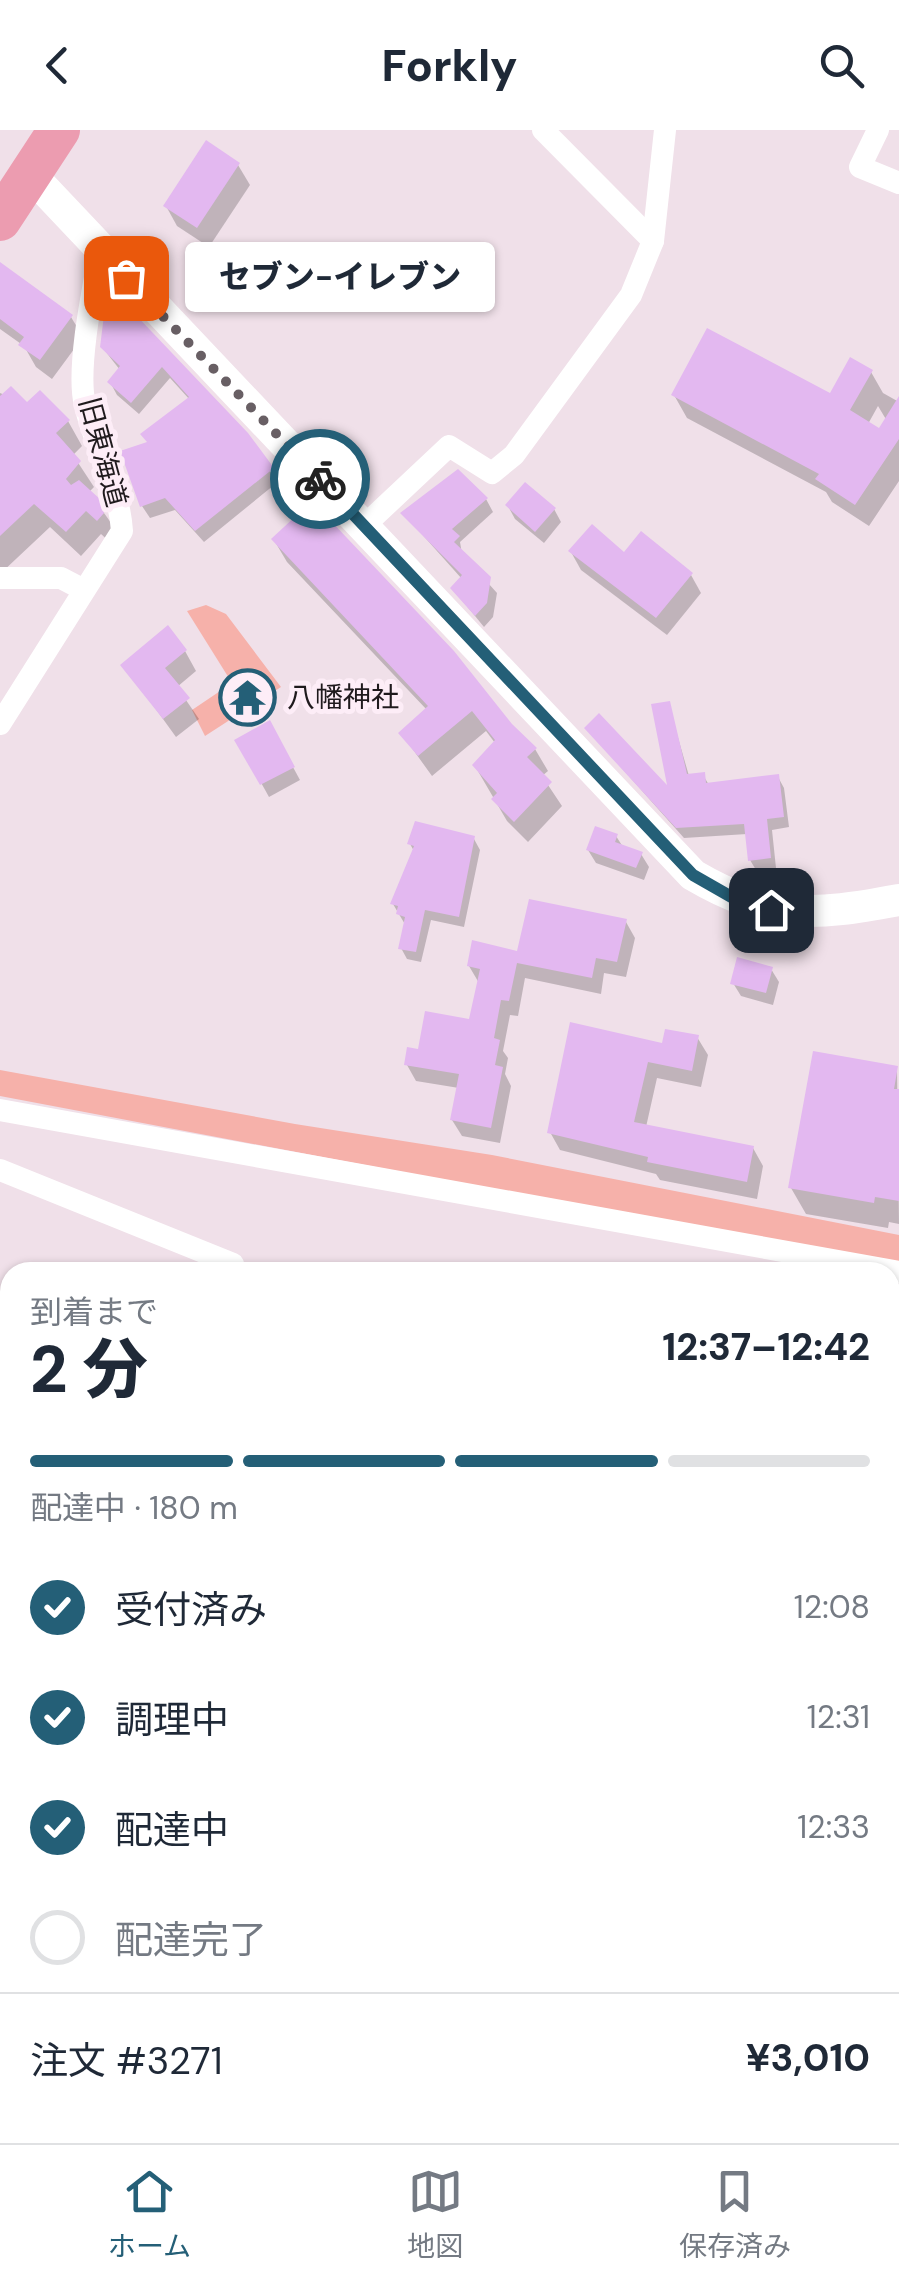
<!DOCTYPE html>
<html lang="ja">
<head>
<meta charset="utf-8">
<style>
	:root { --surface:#fff; --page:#f6f6f7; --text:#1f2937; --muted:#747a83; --line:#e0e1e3; --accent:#245f77 }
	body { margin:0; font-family:"DM Sans","Noto Sans JP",sans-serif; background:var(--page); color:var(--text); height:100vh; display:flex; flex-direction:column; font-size:38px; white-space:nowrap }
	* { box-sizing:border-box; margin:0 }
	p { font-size:32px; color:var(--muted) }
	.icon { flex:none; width:55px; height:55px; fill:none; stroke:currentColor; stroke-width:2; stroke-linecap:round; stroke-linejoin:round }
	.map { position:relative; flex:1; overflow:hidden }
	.panel { position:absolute; left:0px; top:1132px; width:900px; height:882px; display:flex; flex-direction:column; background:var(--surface); border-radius:30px 30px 0 0; box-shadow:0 2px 8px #0004 }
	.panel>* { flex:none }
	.pin { position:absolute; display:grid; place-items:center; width:85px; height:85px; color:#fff; margin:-42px; border-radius:20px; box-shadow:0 5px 15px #0006 }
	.courier { position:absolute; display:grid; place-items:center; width:100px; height:100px; margin:-50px; border:8px solid #245f77; border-radius:50%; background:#fff; color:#222; box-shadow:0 2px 12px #0007 }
	.bubble { position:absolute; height:70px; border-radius:10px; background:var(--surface); box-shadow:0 2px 8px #0004; font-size:32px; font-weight:800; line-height:70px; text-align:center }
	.summary em { font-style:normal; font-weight:800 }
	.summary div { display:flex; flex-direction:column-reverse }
	.summary { display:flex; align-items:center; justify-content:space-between; height:170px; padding:0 30px }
	h1 { font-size:65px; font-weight:800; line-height:75px }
	.bar { display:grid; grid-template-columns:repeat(4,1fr); gap:15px 10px; align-content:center; height:120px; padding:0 30px }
	.bar i { height:12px; border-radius:8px; background:var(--line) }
	.bar .selected { background:var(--accent) }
	.bar p { grid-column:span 4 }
	.line { display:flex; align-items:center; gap:25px; padding:0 30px; border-top:2px solid var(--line) }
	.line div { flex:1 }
	ol { padding:0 30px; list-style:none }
	li { display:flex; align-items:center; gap:30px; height:110px }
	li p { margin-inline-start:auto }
	li .icon { padding:10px; border-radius:50%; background:var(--accent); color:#fff; stroke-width:4 }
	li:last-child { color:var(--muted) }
	li i { width:55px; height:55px; border:5px solid var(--line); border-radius:50% }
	header { display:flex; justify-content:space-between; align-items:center; height:130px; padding:0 30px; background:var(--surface); font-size:45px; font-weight:800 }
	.menu { display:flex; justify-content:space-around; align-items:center; height:140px; border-top:2px solid var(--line); background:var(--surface); font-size:28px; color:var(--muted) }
	.menu a { display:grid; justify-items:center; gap:5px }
	.menu .selected { color:var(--accent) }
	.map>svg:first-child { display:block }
</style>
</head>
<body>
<header><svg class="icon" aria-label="back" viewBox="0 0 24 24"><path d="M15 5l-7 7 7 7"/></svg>Forkly<svg class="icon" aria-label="search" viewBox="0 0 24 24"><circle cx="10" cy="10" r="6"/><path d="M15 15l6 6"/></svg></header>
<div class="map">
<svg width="899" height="2013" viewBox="0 0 899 2013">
	<rect width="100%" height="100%" fill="#f0e0e9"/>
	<!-- green -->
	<g fill="#f6b1aa">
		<path d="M 206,475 L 226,484 L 281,557 L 205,606 L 192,580 L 232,553 L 187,481 Z"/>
		<path d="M 0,940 L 295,994 L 492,1025 L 899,1105 L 899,1136 L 0,966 Z"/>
	</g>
	<!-- water -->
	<path fill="#c4b4f4" d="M 0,1333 L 10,1339 L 10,2005 L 890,2005 L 890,1870 L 899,1876 L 899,2013 L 0,2013 Z"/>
	<!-- shadow -->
	<g fill="#0003" fill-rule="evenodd">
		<path d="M 238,35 L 250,55 L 209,117 L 177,96 L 166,76 Z"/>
		<path d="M 0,149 L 71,187 L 83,207 L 52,249 L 36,237 L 24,216 L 0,199 Z"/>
		<path d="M 109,171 L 279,351 L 204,412 L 175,380 L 150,388 L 142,376 L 149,314 L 190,270 L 170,248 L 139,284 L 117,265 L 110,252 L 120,240 L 102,217 Z"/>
		<path d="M 871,242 L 883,263 L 899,272 L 899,351 L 869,396 L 832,372 L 826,362 L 687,288 L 674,265 L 831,267 ZM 878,276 L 887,291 L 880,302 L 868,294 Z"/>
		<path d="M 0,263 L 68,291 L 82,316 L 73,325 L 94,357 L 89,362 L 114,397 L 112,414 L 101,404 L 81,426 L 50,397 L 0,444 Z"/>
		<path d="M 486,369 L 493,382 L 460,412 L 462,424 L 497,463 L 493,487 L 484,497 L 453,459 L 462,449 L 403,383 Z"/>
		<path d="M 508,376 L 554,379 L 561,392 L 544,413 L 515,389 Z"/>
		<path d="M 274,410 L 535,619 L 548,641 L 542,646 L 562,676 L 528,712 L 507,691 L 475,636 L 495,613 L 486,601 L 432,646 L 401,603 L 427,580 L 287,432 Z"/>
		<path d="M 571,422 L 624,425 L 691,445 L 701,463 L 667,505 L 581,440 Z"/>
		<path d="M 185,521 L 196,541 L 177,557 L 199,589 L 176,607 L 124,535 Z"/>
		<path d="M 668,573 L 689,646 L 703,645 L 709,655 L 778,647 L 784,658 L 789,697 L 772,700 L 776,738 L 756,740 L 750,730 L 747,704 L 684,708 L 587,599 L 671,663 Z"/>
		<path d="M 269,593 L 300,650 L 269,667 L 238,611 Z"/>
		<path d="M 616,706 L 623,717 L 641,724 L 649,737 L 644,750 L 596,733 L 588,720 Z"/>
		<path d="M 474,709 L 480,720 L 464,797 L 431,790 L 421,832 L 407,829 L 401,818 L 406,796 L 393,774 L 414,721 L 410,714 Z"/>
		<path d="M 626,792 L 635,808 L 626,847 L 604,843 L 601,864 L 525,848 L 518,886 L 510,885 L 503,921 L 508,928 L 505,944 L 511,956 L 500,1013 L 462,1006 L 452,990 L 459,958 L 416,951 L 407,935 L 420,922 L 471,892 L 479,853 L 469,836 Z"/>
		<path d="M 771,839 L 779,852 L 773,875 L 741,866 L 733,853 Z"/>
		<path d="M 697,907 L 708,925 L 701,957 L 657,948 L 646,997 L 753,1018 L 763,1036 L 757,1069 L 660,1050 L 656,1044 L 560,1020 L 550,1002 L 664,916 Z"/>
		<path d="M 897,938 L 899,1094 L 889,1092 L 888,1098 L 806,1084 L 791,1058 Z"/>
	</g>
	<!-- building -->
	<g fill="#e3b8f0">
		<path d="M 206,10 L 240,33 L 197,98 L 163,76 Z"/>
		<path d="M 0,132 L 73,185 L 40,230 L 18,215 L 24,207 L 0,189 Z"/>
		<path d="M 114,162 L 248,303 L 274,338 L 195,401 L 165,368 L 140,377 L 120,321 L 147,312 L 140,304 L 189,267 L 162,237 L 131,273 L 107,252 L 120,236 L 100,217 L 106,169 Z"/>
		<path d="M 707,198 L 830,263 L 850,227 L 873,240 L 850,280 L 879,298 L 899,266 L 899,309 L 855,375 L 815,349 L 819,344 L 671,265 Z"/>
		<path d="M 11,256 L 27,272 L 40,260 L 70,290 L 56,303 L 81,331 L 66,349 L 71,355 L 79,350 L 101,370 L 104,383 L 97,391 L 86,381 L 66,402 L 34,374 L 0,406 L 0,266 Z"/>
		<path d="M 458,339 L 488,368 L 452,399 L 460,406 L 454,412 L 491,447 L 487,473 L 475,486 L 450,458 L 462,445 L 400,383 Z"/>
		<path d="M 525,352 L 556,378 L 535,402 L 505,375 Z"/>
		<path d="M 312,371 L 454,521 L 512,594 L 537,618 L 527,627 L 552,652 L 514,692 L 491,669 L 497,663 L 472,635 L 495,610 L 472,581 L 418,626 L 398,603 L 428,576 L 271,409 Z"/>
		<path d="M 592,394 L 624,422 L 641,401 L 693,443 L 656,488 L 568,421 Z"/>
		<path d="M 168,495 L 187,520 L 165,538 L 190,568 L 163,589 L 120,535 Z"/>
		<path d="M 670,571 L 687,644 L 705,642 L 706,653 L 779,644 L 784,687 L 767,689 L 771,728 L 748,731 L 744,694 L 676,698 L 584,598 L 599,583 L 667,655 L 651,574 Z"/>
		<path d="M 270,590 L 295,637 L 260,655 L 234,610 Z"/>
		<path d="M 415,691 L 475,706 L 459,787 L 425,780 L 416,822 L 398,819 L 405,787 L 396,784 L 398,776 L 390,774 L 414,716 L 407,714 Z"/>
		<path d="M 595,696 L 618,704 L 615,712 L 643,722 L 636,738 L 586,720 Z"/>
		<path d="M 529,769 L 627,789 L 617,832 L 596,828 L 592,848 L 517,833 L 509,871 L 501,870 L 494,908 L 500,910 L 495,935 L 503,937 L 491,998 L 450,990 L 459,944 L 404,935 L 407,917 L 418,919 L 425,881 L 469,889 L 480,839 L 467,836 L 472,810 L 517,821 Z"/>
		<path d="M 737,827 L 773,837 L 766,863 L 730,854 Z"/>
		<path d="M 570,892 L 662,913 L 665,899 L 699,905 L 692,941 L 648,932 L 634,992 L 754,1016 L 747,1052 L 647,1032 L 648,1027 L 547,1003 Z"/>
		<path d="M 813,921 L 898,936 L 894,959 L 899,959 L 899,1071 L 875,1067 L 874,1073 L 788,1058 Z"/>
	</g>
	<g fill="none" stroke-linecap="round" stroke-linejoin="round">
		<!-- street -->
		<g stroke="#fff" stroke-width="22">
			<path d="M 543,0 L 653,111"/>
			<path d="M 878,0 L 860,37 L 899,53"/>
			<path d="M 365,395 L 449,316 L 492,343 L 514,325 L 631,165 L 653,111 L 665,0"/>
			<path d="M 0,448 L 61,448 L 84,460"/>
			<path d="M 0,594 L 122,401 C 119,355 95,319 85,275 C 76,240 93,158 100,121"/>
			<path d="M 0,980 L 899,1142"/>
			<path d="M 0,1040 L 233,1134"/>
		</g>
		<!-- secondary -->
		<path stroke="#fff" stroke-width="32" d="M 30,44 L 693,745 C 770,790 813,786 899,770"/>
		<!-- highway -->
		<path stroke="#ec9cb0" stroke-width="42" d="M 0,90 L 59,0"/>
	</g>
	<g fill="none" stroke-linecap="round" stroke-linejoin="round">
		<!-- done -->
		<path stroke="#685f64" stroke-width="10" stroke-dasharray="0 18" d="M 126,148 L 320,349"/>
		<!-- route -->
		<path stroke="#245f77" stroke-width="12" d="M 320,349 L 693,745 L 735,769 L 771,780"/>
	</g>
	<!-- icons -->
	<defs>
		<symbol id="temple-ring" viewBox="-11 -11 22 22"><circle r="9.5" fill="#fdedf7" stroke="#245f77" stroke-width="1.5"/><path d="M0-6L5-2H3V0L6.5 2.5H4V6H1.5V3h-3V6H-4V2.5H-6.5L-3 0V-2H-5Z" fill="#245f77"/></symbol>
	</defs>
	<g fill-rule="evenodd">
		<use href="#temple-ring" x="216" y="536" width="63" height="63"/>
	</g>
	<g text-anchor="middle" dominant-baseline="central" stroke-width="10" stroke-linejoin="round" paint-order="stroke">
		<!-- street labels -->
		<g font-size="28" fill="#1f1a1d" stroke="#fdedf7">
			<text transform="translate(103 322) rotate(75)">旧東海道</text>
		</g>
		<!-- poi labels -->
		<g font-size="28" fill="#1f1a1d" stroke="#fdedf7" text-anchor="start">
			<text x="287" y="567">八幡神社</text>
		</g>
	</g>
</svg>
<div class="pin" style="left:126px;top:148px;background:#ea580c"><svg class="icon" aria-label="bag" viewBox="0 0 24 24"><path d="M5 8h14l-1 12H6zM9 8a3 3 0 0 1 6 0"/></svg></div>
<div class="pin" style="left:771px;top:780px;background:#1f2937"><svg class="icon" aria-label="home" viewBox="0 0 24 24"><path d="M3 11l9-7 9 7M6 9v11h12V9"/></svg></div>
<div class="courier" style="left:320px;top:349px"><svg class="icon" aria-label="bike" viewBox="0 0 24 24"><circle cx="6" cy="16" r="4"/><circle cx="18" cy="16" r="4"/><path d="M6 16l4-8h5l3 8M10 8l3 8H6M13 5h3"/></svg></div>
<div class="bubble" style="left:185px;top:112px;width:310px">セブン-イレブン</div>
<section class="panel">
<div class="summary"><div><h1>2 分</h1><p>到着まで</p></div><em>12:37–12:42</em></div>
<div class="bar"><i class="selected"></i><i class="selected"></i><i class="selected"></i><i></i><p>配達中 · 180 m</p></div>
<ol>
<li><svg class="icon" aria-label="check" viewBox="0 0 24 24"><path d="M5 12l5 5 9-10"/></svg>受付済み<p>12:08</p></li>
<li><svg class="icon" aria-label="check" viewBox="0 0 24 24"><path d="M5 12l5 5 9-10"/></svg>調理中<p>12:31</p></li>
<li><svg class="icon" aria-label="check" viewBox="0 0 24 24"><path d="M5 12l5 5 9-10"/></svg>配達中<p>12:33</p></li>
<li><i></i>配達完了</li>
</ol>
<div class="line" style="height:130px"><div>注文 #3271</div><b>¥3,010</b></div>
</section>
</div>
<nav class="menu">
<a class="selected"><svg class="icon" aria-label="home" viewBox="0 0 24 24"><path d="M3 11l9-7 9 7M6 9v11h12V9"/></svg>ホーム</a>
<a><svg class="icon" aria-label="map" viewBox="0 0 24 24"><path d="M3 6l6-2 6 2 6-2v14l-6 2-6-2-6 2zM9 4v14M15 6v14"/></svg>地図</a>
<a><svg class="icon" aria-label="saved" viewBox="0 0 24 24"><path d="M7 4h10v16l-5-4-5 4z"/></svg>保存済み</a>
</nav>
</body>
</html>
